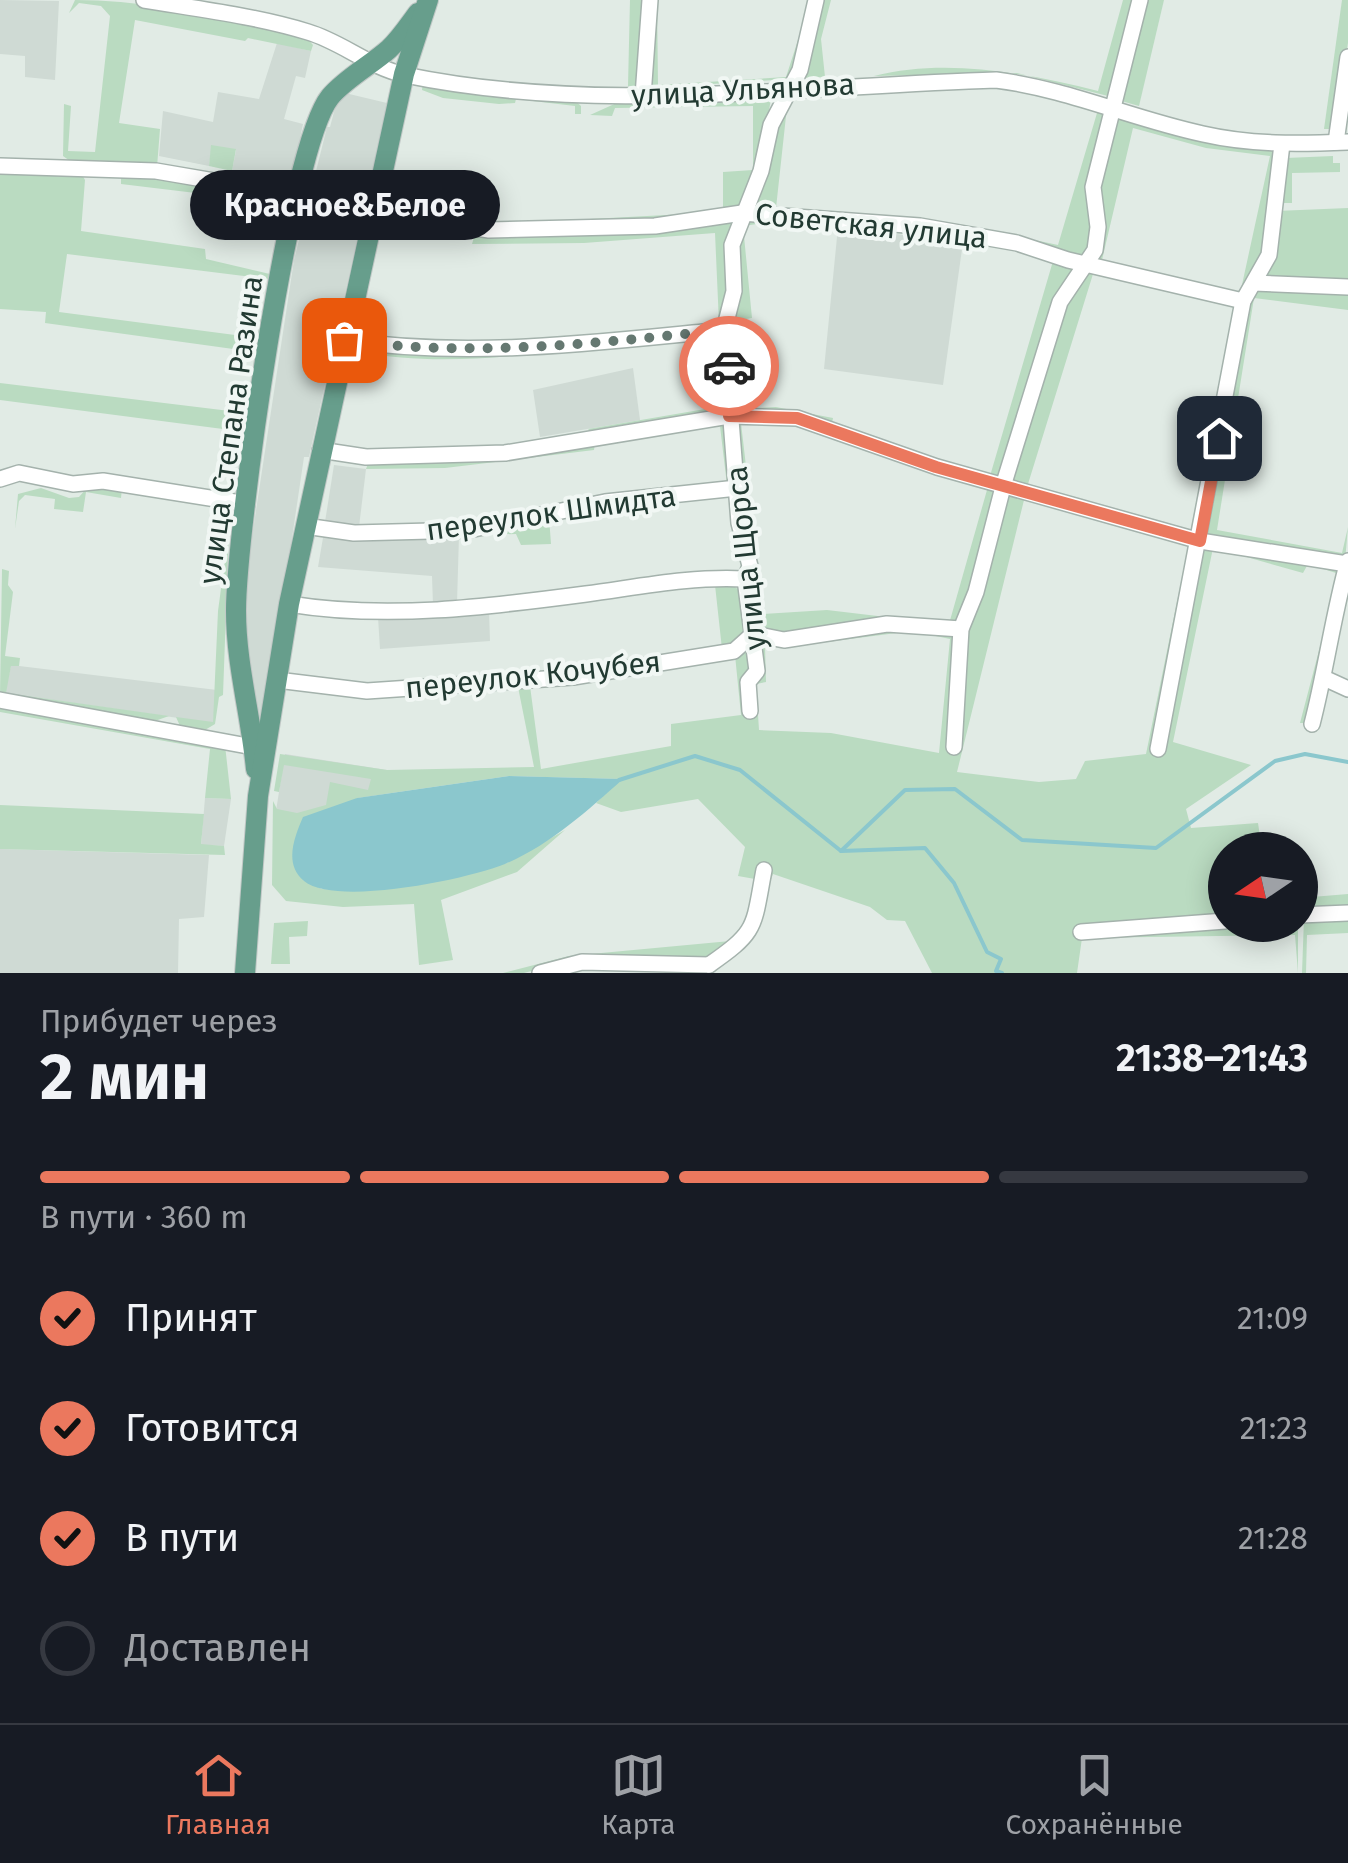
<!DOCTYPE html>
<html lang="ru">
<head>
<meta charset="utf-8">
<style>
	:root { --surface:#171b24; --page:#242831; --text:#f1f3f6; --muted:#9ea1a6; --line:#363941; --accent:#eb785e }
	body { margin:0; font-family:"Fira Sans",sans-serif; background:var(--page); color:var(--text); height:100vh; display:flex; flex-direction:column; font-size:38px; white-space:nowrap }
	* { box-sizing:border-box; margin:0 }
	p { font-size:32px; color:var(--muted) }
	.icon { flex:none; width:55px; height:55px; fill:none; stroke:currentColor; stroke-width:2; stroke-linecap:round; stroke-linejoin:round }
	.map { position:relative; height:973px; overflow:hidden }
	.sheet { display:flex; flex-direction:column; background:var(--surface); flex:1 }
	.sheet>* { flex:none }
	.needle { width:65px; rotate:257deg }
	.buttons { position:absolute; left:1208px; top:832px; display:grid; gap:20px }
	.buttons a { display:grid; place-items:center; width:110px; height:110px; border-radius:50%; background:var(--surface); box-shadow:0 5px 25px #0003; font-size:50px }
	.pin { position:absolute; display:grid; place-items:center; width:85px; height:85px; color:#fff; margin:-42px; border-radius:20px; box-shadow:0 5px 15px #0006 }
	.courier { position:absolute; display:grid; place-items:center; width:100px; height:100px; margin:-50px; border:8px solid #eb785e; border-radius:50%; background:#fff; color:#222; box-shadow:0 2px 12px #0007 }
	.bubble { position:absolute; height:70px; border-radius:35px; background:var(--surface); box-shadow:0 5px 25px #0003; font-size:32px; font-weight:700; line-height:70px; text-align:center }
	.headline em { font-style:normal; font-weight:700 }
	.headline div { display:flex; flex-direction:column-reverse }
	.headline { display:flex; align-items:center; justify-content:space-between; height:170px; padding:0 40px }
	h1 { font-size:65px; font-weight:700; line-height:75px }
	.bar { display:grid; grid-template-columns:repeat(4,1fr); gap:15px 10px; align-content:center; height:120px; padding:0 40px }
	.bar i { height:12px; border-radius:8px; background:var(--line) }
	.bar .selected { background:var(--accent) }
	.bar p { grid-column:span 4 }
	ol { padding:0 40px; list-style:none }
	li { display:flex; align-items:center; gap:30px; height:110px }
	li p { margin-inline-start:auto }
	li .icon { padding:10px; border-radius:50%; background:var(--accent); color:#111; stroke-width:4 }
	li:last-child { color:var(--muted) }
	li i { width:55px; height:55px; border:5px solid var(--line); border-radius:50% }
	.menu { display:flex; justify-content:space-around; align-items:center; height:140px; border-top:2px solid var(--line); background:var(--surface); font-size:28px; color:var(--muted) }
	.menu a { display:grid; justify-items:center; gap:5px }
	.menu .selected { color:var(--accent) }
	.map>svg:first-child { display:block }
</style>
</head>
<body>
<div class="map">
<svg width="1348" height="973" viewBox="0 0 1348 973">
	<rect width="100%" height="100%" fill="#e1ebe5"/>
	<!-- built -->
	<g fill="#cfdad4">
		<path d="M 0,0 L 59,1 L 55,80 L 25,77 L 25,56 L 0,54 Z"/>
		<path d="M 277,43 L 311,51 L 305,78 L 296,76 L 284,119 L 303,124 L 291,181 L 232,171 L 236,150 L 212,146 L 209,166 L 159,156 L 163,111 L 213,122 L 218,92 L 259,99 Z"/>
		<path d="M 345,93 L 387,103 L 309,457 L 304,457 L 265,720 L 255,718 L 243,637 L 245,583 L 294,260 L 327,127 L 330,127 L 338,97 Z"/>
		<path d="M 838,227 L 963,242 L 943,385 L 824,369 Z"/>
		<path d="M 633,368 L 640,420 L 540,437 L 533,390 Z"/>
		<path d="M 334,465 L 366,469 L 359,527 L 325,522 Z"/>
		<path d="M 324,532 L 408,539 L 459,535 L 457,603 L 433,605 L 432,576 L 318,567 Z"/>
		<path d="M 489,611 L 490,641 L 380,649 L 378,617 Z"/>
		<path d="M 11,665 L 217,690 L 213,723 L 5,693 Z"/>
		<path d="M 285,754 L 387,770 L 383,794 L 357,798 L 303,817 L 276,811 Z"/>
		<path d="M 205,798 L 231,799 L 224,846 L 201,845 Z"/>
		<path d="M 0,849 L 209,855 L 204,917 L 179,919 L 178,973 L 0,973 Z"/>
	</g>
	<!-- green -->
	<g fill="#badbc1" fill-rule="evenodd">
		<path d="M 75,0 C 153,0 231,20 306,37 L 313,45 L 311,51 L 248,38 L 245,41 L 135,20 L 119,123 L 160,129 L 157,167 L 70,161 L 63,156 L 64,104 L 71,106 L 68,151 L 95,152 L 110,16 L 101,6 L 79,3 L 69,13 Z"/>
		<path d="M 630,0 L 647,0 L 640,87 L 628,86 Z"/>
		<path d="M 657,0 L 658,85 L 786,77 L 811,0 L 792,79 L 646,88 Z"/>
		<path d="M 818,0 L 831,0 L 821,39 L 825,77 L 801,78 Z"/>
		<path d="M 1123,0 L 1137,0 L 1108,96 L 1017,73 L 874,76 C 946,58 1026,73 1098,91 Z"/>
		<path d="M 1143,0 L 1164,0 L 1139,106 L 1118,100 Z"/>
		<path d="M 1342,0 L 1348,0 L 1348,43 L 1333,129 L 1324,129 Z"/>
		<path d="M 423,82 L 572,98 L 581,106 L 581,114 L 575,114 L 575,106 L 516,99 L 515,103 L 499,104 L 443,98 L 422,90 Z"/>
		<path d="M 772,94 L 758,169 L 740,209 L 704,218 L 491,227 L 393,209 L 514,223 L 723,212 L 723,172 L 753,170 L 753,106 L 615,108 L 612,116 L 590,115 L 621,101 Z"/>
		<path d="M 787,107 L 776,208 L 964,225 L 1058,245 L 1097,113 L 1107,113 L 1086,259 L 1020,241 L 751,210 L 774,125 Z"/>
		<path d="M 1114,114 L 1276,149 L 1264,255 L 1243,298 L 1095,260 L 1096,186 ZM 1133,128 L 1206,148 L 1270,156 L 1240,294 L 1102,260 Z"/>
		<path d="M 211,145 L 236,149 L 232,171 L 209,166 Z"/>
		<path d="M 1333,156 L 1333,163 L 1340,163 L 1340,172 L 1292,173 L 1292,203 L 1278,203 L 1286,158 Z"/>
		<path d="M 80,171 L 85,180 L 81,231 L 205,249 L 206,259 L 274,275 L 246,432 L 0,400 L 0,383 L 238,412 L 248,409 L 255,352 L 45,323 L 46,312 L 0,309 L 0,172 ZM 67,254 L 269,279 L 257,338 L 59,312 Z"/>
		<path d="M 121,174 L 220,185 L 212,195 L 121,184 Z"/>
		<path d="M 1348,208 L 1348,283 L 1260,279 L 1276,211 Z"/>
		<path d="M 746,215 L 913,230 L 916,235 L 777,221 L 743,226 L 752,318 L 735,321 L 742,409 L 776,407 L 833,418 L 832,423 L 732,413 C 729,347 726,279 746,215 Z"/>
		<path d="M 733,219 C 726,258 733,284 719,323 L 715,233 L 584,243 L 472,244 L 475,234 Z"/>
		<path d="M 929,232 L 1017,247 L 1082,265 L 1071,277 L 1002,476 L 990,476 L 1053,261 L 1018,250 L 927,237 Z"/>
		<path d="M 1090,266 L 1241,304 L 1198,537 L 1010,481 L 1062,303 ZM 1093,274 L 1234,307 L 1190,534 L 1028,484 Z"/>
		<path d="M 1257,286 L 1348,290 L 1348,310 L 1254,298 L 1217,530 L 1342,553 L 1348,527 L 1345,561 L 1206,537 L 1248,302 Z"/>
		<path d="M 721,333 L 725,413 L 592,433 L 588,429 L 717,407 L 713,339 C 596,339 476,374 359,352 L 361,345 Z"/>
		<path d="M 727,421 L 733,485 L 727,485 L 720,426 L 595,443 L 594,450 L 445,468 L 366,469 L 369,461 Z"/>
		<path d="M 736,422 L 741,423 L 763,614 L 827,610 L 886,617 L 784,634 L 762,630 L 757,623 L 743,523 Z"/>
		<path d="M 949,477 L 994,487 L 997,492 L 973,590 L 958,622 L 949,624 L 987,490 Z"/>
		<path d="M 41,488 L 69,498 L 79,497 L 87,488 L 122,488 L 121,498 L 86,492 L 83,512 L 54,509 L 55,499 L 25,495 L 19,501 L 15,529 L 18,494 Z"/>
		<path d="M 1007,490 L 1025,496 L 957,772 L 1039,782 L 1076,779 L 1085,761 L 1146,754 L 1189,543 L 1213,548 L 1173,742 L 1251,765 L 1186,809 L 1191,828 L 1258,823 L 1262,850 L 1225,850 L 1225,925 L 1298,925 L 1298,973 L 1295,935 L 1082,938 L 1077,973 L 932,973 L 905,921 L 887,920 L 870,907 L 773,874 L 756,922 L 755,879 L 738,876 L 745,847 L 698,799 L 621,812 L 596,803 L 621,779 L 509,776 L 357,798 L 303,880 L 322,889 L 366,891 L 507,863 L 565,830 L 517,872 L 441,900 L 453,960 L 419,965 L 414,904 L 343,907 L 286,901 L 272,885 L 273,801 L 277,809 L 297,813 L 326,805 L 330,782 L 368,790 L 371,779 L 284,765 L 279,792 L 274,791 L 280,754 L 387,770 L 534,767 L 518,687 L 530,686 L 541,769 L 671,746 L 671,724 L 741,715 L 735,655 L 750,642 L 753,683 L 759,639 L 781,645 L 765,646 L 766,682 L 756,684 L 759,730 L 831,733 L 939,753 L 950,639 L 912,631 L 827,642 L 867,630 L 967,629 Z"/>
		<path d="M 549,517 L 551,544 L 521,545 L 516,534 L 459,535 Z"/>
		<path d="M 229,529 L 223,695 L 219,697 L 215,724 L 205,730 L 180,726 L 176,717 L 213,722 L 218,611 Z"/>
		<path d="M 1215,548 L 1344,566 L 1310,723 L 1300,723 L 1339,574 L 1308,564 L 1303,573 Z"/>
		<path d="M 2,569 L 9,571 L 8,585 L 13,592 L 5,656 L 20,658 L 19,666 L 11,666 L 6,693 L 169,716 L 152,722 L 0,695 Z"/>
		<path d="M 731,584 L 744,594 C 747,620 750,639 722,649 L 715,585 Z"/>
		<path d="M 0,704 L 225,745 L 231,799 L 205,798 L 210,749 L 0,712 Z"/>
		<path d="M 0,805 L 204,814 L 201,844 L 224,846 L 225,855 L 0,849 Z"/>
		<path d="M 1348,894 L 1348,908 L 1300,911 L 1300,898 Z"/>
		<path d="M 1348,916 L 1348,933 L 1307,935 L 1306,973 L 1302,973 L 1304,918 Z"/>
		<path d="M 308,921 L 307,936 L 289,937 L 290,964 L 271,964 L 274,923 Z"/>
		<path d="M 741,940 L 707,959 L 580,958 L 524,973 L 503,973 L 569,956 Z"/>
	</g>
	<!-- water -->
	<path fill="#8bc7cd" d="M 509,776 L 623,779 C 587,811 550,845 505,864 C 468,879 336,907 304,881 C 283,864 295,836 303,817 L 357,798 Z"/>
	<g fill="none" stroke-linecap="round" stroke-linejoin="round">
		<!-- stream -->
		<g stroke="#8bc7cd" stroke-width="4">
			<path d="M 619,780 L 695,756 L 740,770 L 841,851 L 905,790 L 955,789 L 1022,840 L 1156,848 L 1275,761 L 1305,754 L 1348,762"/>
			<path d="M 841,851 L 925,848 L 954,883 L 987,952 L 1001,959 L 996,971 L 1002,973"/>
		</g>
		<defs>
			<g id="minor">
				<path d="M 144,0 C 198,9 256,16 308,32 C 342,42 369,67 405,75 C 598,115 800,86 996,80 C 1067,89 1133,119 1203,134 C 1251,145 1299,144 1348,142"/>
				<path d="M 643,96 L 650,0"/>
				<path d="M 1336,142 L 1348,57"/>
				<path d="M 0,166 L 156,171 L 278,192"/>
				<path d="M 373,212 L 489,230 L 655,226 L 742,213 L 920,226 L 1017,243 L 1068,260 L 1243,301"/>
				<path d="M 1254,283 L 1348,287"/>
				<path d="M 344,340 C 471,359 598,342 724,330"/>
				<path d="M 320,450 L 366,457 L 505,453 L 729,416 L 797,418 L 937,467 L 1200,541 L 1347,564"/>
				<path d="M 0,479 L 19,473 L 73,484 L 103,481 L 247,504"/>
				<path d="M 305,526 L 354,533 L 469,530 L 605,502 L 737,488"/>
				<path d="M 289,604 C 387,620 488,607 586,594 C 639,587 691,576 745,579"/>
				<path d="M 1324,678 L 1348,689"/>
				<path d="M 277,680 L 367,691 L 573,677 L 734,651 L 753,634 L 784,640 L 887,624 L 961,629"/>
				<path d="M 0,700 L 253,747"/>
				<path d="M 750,711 L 748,682 L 757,671 L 745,579 L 750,566 L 739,523 L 724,330 L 734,291 L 732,245 L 761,171 L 771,125 L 800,70 L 816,0"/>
				<path d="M 1312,724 C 1326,670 1333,615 1348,561"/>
				<path d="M 954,747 L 961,629 L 976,592 L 1004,483 L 1060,302 L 1095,250 L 1098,227 L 1093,187 L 1140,0"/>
				<path d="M 1158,749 L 1243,301 L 1269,255 L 1282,144"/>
				<path d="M 1300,915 L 1348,913"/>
				<path d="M 1081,932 L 1225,921"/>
				<path d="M 709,965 C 758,931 753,928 764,870"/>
				<path d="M 540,973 L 582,962 L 709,965"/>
			</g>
			<g id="major">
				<path d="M 256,769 C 251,716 236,664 236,611 C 236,533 289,148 330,97 C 346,78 371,65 389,49 C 400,39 409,25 418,13"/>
				<path d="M 245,973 L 258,796 L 289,604 L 404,74 L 428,0"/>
			</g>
		</defs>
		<!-- minor casing -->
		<use href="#minor" stroke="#a4b2ac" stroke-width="18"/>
		<!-- major casing -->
		<use href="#major" stroke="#c1c8c6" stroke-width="22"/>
		<!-- minor -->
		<use href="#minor" stroke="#fff" stroke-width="15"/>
		<!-- major -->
		<use href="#major" stroke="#679e8c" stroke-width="20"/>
	</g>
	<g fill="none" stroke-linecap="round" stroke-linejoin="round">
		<!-- done -->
		<path stroke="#657871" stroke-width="10" stroke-dasharray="0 18" d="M 344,340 C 471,358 598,343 724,330 L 729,366"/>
		<!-- route -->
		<path stroke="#eb785e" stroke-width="12" d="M 729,366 L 729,416 L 797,418 L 936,467 L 1200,541 L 1219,438"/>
	</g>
	<g text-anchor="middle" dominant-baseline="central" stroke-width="8" stroke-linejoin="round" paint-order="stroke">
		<!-- street labels -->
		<g font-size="30" fill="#223a32" stroke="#f1f7f4">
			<text transform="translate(743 90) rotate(-3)">улица Ульянова</text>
			<text transform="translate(871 226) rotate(6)">Советская улица</text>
			<text transform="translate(231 430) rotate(-82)">улица Степана Разина</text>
			<text transform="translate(551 513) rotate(-8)">переулок Шмидта</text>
			<text transform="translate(746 558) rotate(-96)">улица Щорса</text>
			<text transform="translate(533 675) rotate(-6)">переулок Кочубея</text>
		</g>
	</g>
</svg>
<div class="buttons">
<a><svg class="needle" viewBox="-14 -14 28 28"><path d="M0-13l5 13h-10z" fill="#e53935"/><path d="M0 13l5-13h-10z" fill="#9ea1a6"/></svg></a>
</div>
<div class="pin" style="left:344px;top:340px;background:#ea580c"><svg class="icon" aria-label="bag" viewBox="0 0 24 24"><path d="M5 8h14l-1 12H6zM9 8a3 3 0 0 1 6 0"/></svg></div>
<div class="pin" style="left:1219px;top:438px;background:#1f2937"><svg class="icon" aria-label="home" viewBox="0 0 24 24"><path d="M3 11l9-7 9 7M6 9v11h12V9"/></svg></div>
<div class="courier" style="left:729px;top:366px"><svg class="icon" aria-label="car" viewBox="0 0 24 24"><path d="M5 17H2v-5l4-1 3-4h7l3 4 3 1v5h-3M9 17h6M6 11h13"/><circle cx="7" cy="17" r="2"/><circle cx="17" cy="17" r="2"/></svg></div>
<div class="bubble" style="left:190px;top:170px;width:310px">Красное&amp;Белое</div>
</div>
<section class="sheet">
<div class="headline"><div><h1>2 мин</h1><p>Прибудет через</p></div><em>21:38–21:43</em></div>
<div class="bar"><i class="selected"></i><i class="selected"></i><i class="selected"></i><i></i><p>В пути · 360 m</p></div>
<ol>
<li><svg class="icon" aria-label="check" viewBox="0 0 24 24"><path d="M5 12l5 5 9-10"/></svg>Принят<p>21:09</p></li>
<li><svg class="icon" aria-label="check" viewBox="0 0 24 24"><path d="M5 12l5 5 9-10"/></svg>Готовится<p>21:23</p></li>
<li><svg class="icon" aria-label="check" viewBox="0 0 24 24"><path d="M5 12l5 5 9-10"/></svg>В пути<p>21:28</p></li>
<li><i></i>Доставлен</li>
</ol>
</section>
<nav class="menu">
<a class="selected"><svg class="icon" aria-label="home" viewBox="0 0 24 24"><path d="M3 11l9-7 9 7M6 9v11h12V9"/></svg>Главная</a>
<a><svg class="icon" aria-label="map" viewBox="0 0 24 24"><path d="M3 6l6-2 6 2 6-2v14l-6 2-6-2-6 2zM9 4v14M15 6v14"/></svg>Карта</a>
<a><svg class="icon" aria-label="saved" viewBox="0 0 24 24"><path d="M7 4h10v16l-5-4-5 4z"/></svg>Сохранённые</a>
</nav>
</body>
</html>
